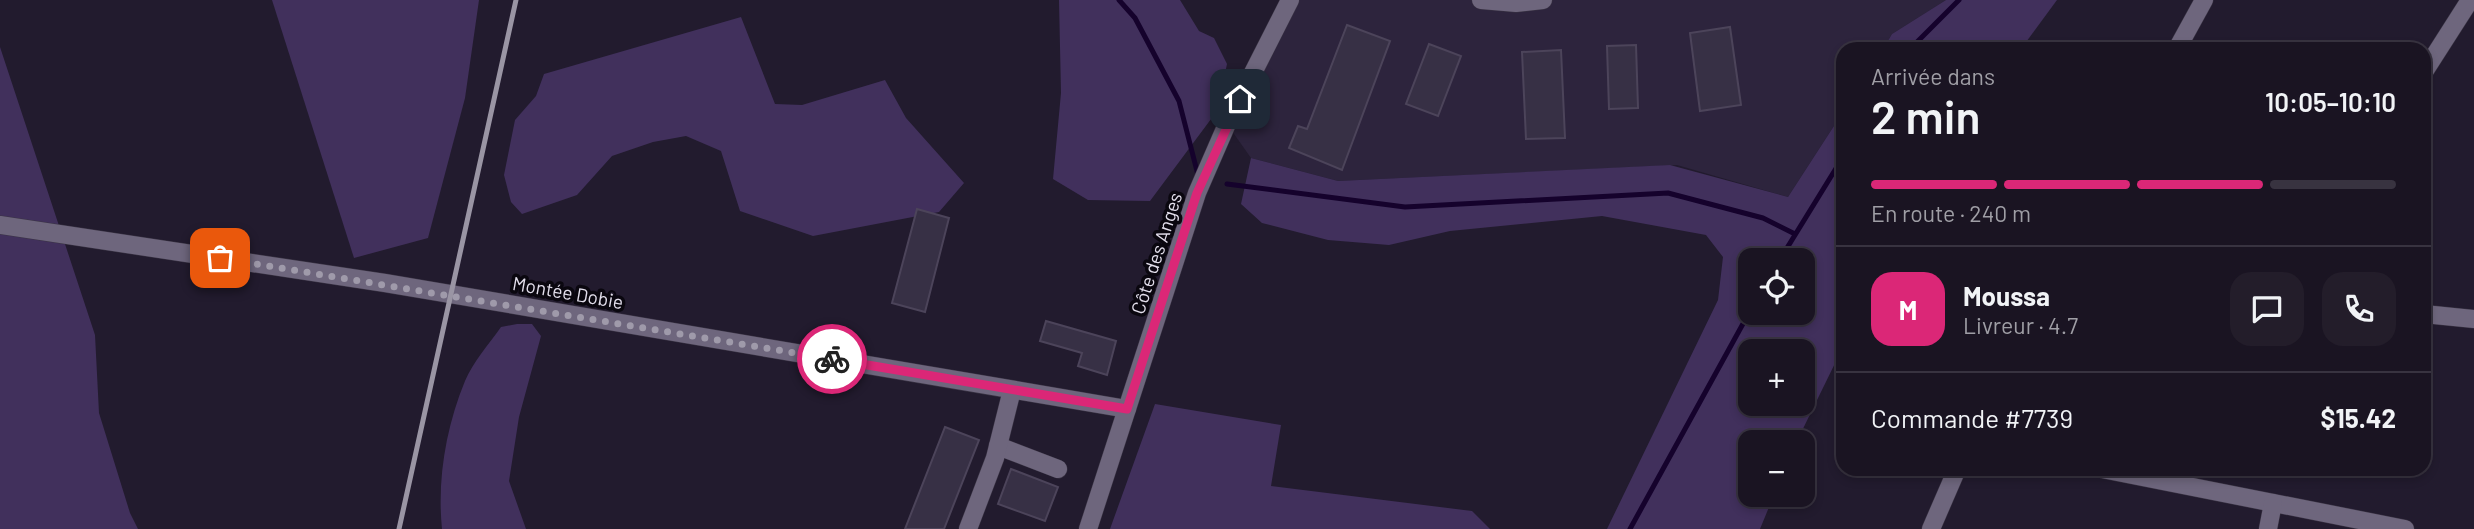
<!DOCTYPE html>
<html lang="fr">
<head>
<meta charset="utf-8">
<style>
	:root { --surface:#1a1422; --page:#231d2a; --text:#f1f3f6; --muted:#9f9ea5; --line:#383340; --accent:#db2777 }
	body { margin:0; font-family:Barlow,sans-serif; background:var(--page); color:var(--text); height:100vh; display:flex; flex-direction:column; font-size:26px; white-space:nowrap }
	* { box-sizing:border-box; margin:0 }
	p { font-size:23px; color:var(--muted) }
	.icon { flex:none; width:38px; height:38px; fill:none; stroke:currentColor; stroke-width:2; stroke-linecap:round; stroke-linejoin:round }
	.map { position:relative; flex:1; overflow:hidden }
	.sheet { position:absolute; left:1836px; top:42px; width:595px; height:434px; display:flex; flex-direction:column; background:var(--surface); border-radius:21px; box-shadow:0 4px 10px #0003,0 0 0 2px var(--line) }
	.sheet>* { flex:none }
	.controls { position:absolute; left:1738px; top:248px; display:grid; gap:14px }
	.controls a { display:grid; place-items:center; width:77px; height:77px; border-radius:14px; background:var(--surface); box-shadow:0 4px 10px #0003,0 0 0 2px var(--line); font-size:35px }
	.pin { position:absolute; display:grid; place-items:center; width:60px; height:60px; color:#fff; margin:-30px; border-radius:14px; box-shadow:0 4px 10px #0006 }
	.courier { position:absolute; display:grid; place-items:center; width:70px; height:70px; margin:-35px; border:5px solid #db2777; border-radius:50%; background:#fff; color:#222; box-shadow:0 2px 9px #0007 }
	.head em { font-style:normal; font-weight:600 }
	.head div { display:flex; flex-direction:column-reverse }
	.head { display:flex; align-items:center; justify-content:space-between; height:119px; padding:0 35px }
	h1 { font-size:46px; font-weight:600; line-height:52px }
	.bar { display:grid; grid-template-columns:repeat(4,1fr); gap:10px 7px; align-content:center; height:84px; padding:0 35px }
	.bar i { height:9px; border-radius:5px; background:var(--line) }
	.bar .selected { background:var(--accent) }
	.bar p { grid-column:span 4 }
	.line { display:flex; align-items:center; gap:18px; padding:0 35px; border-top:2px solid var(--line) }
	.line div { flex:1 }
	.round { display:grid; place-items:center; flex:none; width:74px; height:74px; border-radius:21px; background:var(--page) }
	.map>svg:first-child { display:block }
</style>
</head>
<body>
<div class="map">
<svg width="2474" height="529" viewBox="0 0 2474 529">
	<rect width="100%" height="100%" fill="#221b2e"/>
	<!-- built -->
	<path fill="#2d243d" d="M 1290,0 L 1946,0 L 1892,34 L 1883,49 L 1843,49 L 1843,112 L 1788,197 L 1677,165 L 1338,181 L 1251,158 L 1227,124 Z"/>
	<!-- green -->
	<g fill="#41305c" fill-rule="evenodd">
		<path d="M 272,0 L 479,0 L 465,98 L 428,238 L 354,258 Z"/>
		<path d="M 1059,0 L 1180,0 L 1199,31 L 1214,38 L 1227,64 L 1217,111 L 1150,201 L 1088,200 L 1053,179 L 1061,93 Z"/>
		<path d="M 1946,0 L 2057,0 L 2021,49 L 1883,49 L 1892,34 Z"/>
		<path d="M 741,17 L 775,104 L 802,105 L 885,80 L 906,118 L 964,183 L 939,212 L 813,236 L 740,211 L 721,151 L 686,136 L 653,142 L 612,156 L 577,195 L 522,214 L 511,202 L 504,175 L 515,120 L 536,96 L 544,74 Z"/>
		<path d="M 0,47 L 95,335 L 99,413 L 130,513 L 138,529 L 0,529 Z"/>
		<path d="M 1843,112 L 1843,347 L 1796,443 L 1750,443 L 1750,495 L 1774,495 L 1760,529 L 1607,529 L 1718,300 L 1723,257 L 1706,235 L 1602,216 L 1450,231 L 1389,245 L 1328,240 L 1262,223 L 1241,204 L 1251,158 L 1338,181 L 1670,165 L 1788,197 ZM 1750,261 L 1802,261 L 1802,313 L 1750,313 ZM 1750,352 L 1802,352 L 1802,404 L 1750,404 Z"/>
		<path d="M 517,324 L 532,324 L 541,336 L 519,417 L 509,481 L 526,529 L 442,529 C 437,480 446,427 465,381 C 473,362 489,344 501,327 Z"/>
		<path d="M 1155,404 L 1281,425 L 1271,486 L 1472,511 L 1490,529 L 1110,529 Z"/>
	</g>
	<g fill="none" stroke-linecap="round" stroke-linejoin="round">
		<!-- stream -->
		<g stroke="#15022c" stroke-width="5">
			<path d="M 1119,0 L 1135,18 L 1179,101 L 1198,175"/>
			<path d="M 1910,49 L 1959,0"/>
			<path d="M 1227,184 L 1405,207 L 1668,193 L 1763,218 L 1795,234"/>
			<path d="M 1779,261 L 1843,157"/>
			<path d="M 1630,529 L 1750,311"/>
		</g>
	</g>
	<!-- building -->
	<g fill="#373045" stroke="#4c445a" stroke-width="2">
		<path d="M 1347,25 L 1390,41 L 1342,170 L 1289,148 L 1298,126 L 1307,129 Z"/>
		<path d="M 1730,27 L 1741,105 L 1700,111 L 1690,33 Z"/>
		<path d="M 1429,44 L 1461,56 L 1438,116 L 1406,104 Z"/>
		<path d="M 1636,45 L 1638,108 L 1609,109 L 1607,46 Z"/>
		<path d="M 1561,50 L 1565,138 L 1526,139 L 1522,52 Z"/>
		<path d="M 917,209 L 949,218 L 925,312 L 892,303 Z"/>
		<path d="M 1046,321 L 1116,341 L 1107,375 L 1078,366 L 1082,353 L 1040,341 Z"/>
		<path d="M 945,427 L 979,440 L 944,529 L 905,529 Z"/>
		<path d="M 1011,469 L 1058,487 L 1045,521 L 998,504 Z"/>
	</g>
	<g fill="none" stroke-linecap="round" stroke-linejoin="round">
		<defs>
			<g id="minor">
				<path d="M 1481,0 L 1516,3 L 1543,0"/>
				<path d="M 2177,49 L 2204,0"/>
				<path d="M 2424,72 L 2470,0"/>
				<path d="M 0,225 L 385,283 L 1127,409"/>
				<path d="M 2424,314 L 2474,319"/>
				<path d="M 998,446 L 1058,469"/>
				<path d="M 2102,469 L 2405,529"/>
				<path d="M 968,529 L 995,458 L 1012,390"/>
				<path d="M 1088,529 L 1197,193 L 1227,124 L 1290,0"/>
				<path d="M 1931,529 L 1957,469"/>
				<path d="M 2268,529 L 2273,503"/>
			</g>
		</defs>
		<!-- minor casing -->
		<use href="#minor" stroke="#3b3545" stroke-width="19"/>
		<!-- minor -->
		<use href="#minor" stroke="#6e667d" stroke-width="18"/>
		<!-- rail -->
		<path stroke="#9a95a4" stroke-width="5" d="M 399,529 L 516,0"/>
	</g>
	<g fill="none" stroke-linecap="round" stroke-linejoin="round">
		<!-- done -->
		<path stroke="#9f9aaa" stroke-width="7" stroke-dasharray="0 12.6" d="M 220,258 L 832,359"/>
		<!-- route -->
		<path stroke="#db2777" stroke-width="9" d="M 832,359 L 1127,409 L 1197,193 L 1240,99"/>
	</g>
	<g text-anchor="middle" dominant-baseline="central" stroke-width="7" stroke-linejoin="round" paint-order="stroke">
		<!-- street labels -->
		<g font-size="19" fill="#e3dfec" stroke="#0a070f">
			<text transform="translate(1156 253) rotate(-72)">Côte des Anges</text>
			<text transform="translate(568 292) rotate(10)">Montée Dobie</text>
		</g>
	</g>
</svg>
<div class="controls">
<a><svg class="icon" aria-label="locate" viewBox="0 0 24 24"><circle cx="12" cy="12" r="6"/><path d="M12 2v4M12 18v4M2 12h4M18 12h4"/></svg></a>
<a>+</a>
<a>−</a>
</div>
<div class="pin" style="left:220px;top:258px;background:#ea580c"><svg class="icon" aria-label="bag" viewBox="0 0 24 24"><path d="M5 8h14l-1 12H6zM9 8a3 3 0 0 1 6 0"/></svg></div>
<div class="pin" style="left:1240px;top:99px;background:#1f2937"><svg class="icon" aria-label="home" viewBox="0 0 24 24"><path d="M3 11l9-7 9 7M6 9v11h12V9"/></svg></div>
<div class="courier" style="left:832px;top:359px"><svg class="icon" aria-label="bike" viewBox="0 0 24 24"><circle cx="6" cy="16" r="4"/><circle cx="18" cy="16" r="4"/><path d="M6 16l4-8h5l3 8M10 8l3 8H6M13 5h3"/></svg></div>
<section class="sheet">
<div class="head"><div><h1>2 min</h1><p>Arrivée dans</p></div><em>10:05–10:10</em></div>
<div class="bar"><i class="selected"></i><i class="selected"></i><i class="selected"></i><i></i><p>En route · 240 m</p></div>
<div class="line" style="height:126px"><b class="round" style="background:var(--accent);color:#fff">M</b><div><b>Moussa</b><p>Livreur · 4.7</p></div><a class="round"><svg class="icon" aria-label="chat" viewBox="0 0 24 24"><path d="M4 5h16v11H9l-5 4z"/></svg></a><a class="round"><svg class="icon" aria-label="phone" viewBox="0 0 24 24"><path d="M5 4h4l2 5-3 2q2 4 5 5l2-3 5 2v4C11 20 4 13 5 4z"/></svg></a></div>
<div class="line" style="height:91px"><div>Commande #7739</div><b>$15.42</b></div>
</section>
</div>
</body>
</html>
